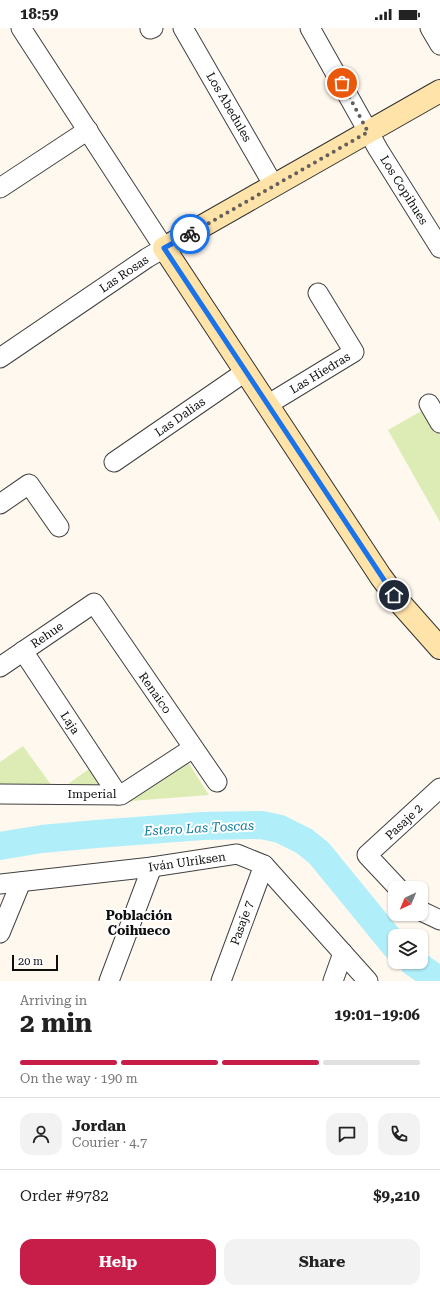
<!DOCTYPE html>
<html lang="en">
<head>
<meta charset="utf-8">
<style>
	:root { --surface:#fff; --page:#f2f2f2; --text:#222; --muted:#767676; --line:#e0e0e0; --accent:#c61d49 }
	body { margin:0; font-family:"Roboto Serif",serif; background:var(--page); color:var(--text); height:100vh; display:flex; flex-direction:column; font-size:15px; white-space:nowrap }
	* { box-sizing:border-box; margin:0 }
	p { font-size:13px; color:var(--muted) }
	.icon { flex:none; width:22px; height:22px; fill:none; stroke:currentColor; stroke-width:2; stroke-linecap:round; stroke-linejoin:round }
	.map { position:relative; height:953px; overflow:hidden }
	.details { display:flex; flex-direction:column; background:var(--surface); flex:1 }
	.details>* { flex:none }
	.needle { width:26px; rotate:224deg }
	.buttons { position:absolute; left:388px; top:853px; display:grid; gap:8px }
	.buttons a { display:grid; place-items:center; width:40px; height:40px; border-radius:8px; background:var(--surface); box-shadow:0 1px 3px #0004; font-size:20px }
	.scale { position:absolute; left:12px; bottom:10px; width:46px; box-sizing:border-box; padding-left:4px; border:2px solid #0e0e0e; border-top:0; font-size:11px; line-height:14px; white-space:nowrap; color:#0e0e0e; -webkit-text-stroke:3px #fff; paint-order:stroke }
	.pin { position:absolute; display:grid; place-items:center; width:34px; height:34px; color:#fff; margin:-17px; border:2px solid #fff; border-radius:50%; box-shadow:0 1px 4px #0007 }
	.courier { position:absolute; display:grid; place-items:center; width:40px; height:40px; margin:-20px; border:3px solid #1a73e8; border-radius:50%; background:#fff; color:#222; box-shadow:0 1px 5px #0007 }
	.headline em { font-style:normal; font-weight:700 }
	.headline div { display:flex; flex-direction:column-reverse }
	.headline { display:flex; align-items:center; justify-content:space-between; height:68px; padding:0 20px }
	h1 { font-size:26px; font-weight:700; line-height:30px }
	.bar { display:grid; grid-template-columns:repeat(4,1fr); gap:6px 4px; align-content:center; height:48px; padding:0 20px }
	.bar i { height:5px; border-radius:3px; background:var(--line) }
	.bar .selected { background:var(--accent) }
	.bar p { grid-column:span 4 }
	.line { display:flex; align-items:center; gap:10px; padding:0 20px; border-top:1px solid var(--line) }
	.line div { flex:1 }
	.round { display:grid; place-items:center; flex:none; width:42px; height:42px; border-radius:12px; background:var(--page) }
	.button { display:flex; gap:8px; margin-top:auto; padding:8px 20px }
	.button a { flex:1; height:46px; border-radius:12px; background:var(--accent); color:#fff; font-size:16px; font-weight:700; line-height:46px; text-align:center }
	.button a+a { background:var(--page); color:var(--text) }
	.status { display:flex; justify-content:space-between; align-items:center; height:28px; padding:0 20px; background:var(--surface); direction:ltr }
	.status svg { height:11px; fill:currentColor }
	.map>svg:first-child { display:block }
</style>
</head>
<body>
<div class="status"><b>18:59</b><svg viewBox="0 0 49 12"><path d="M0 12V9h3v3zM5 12V6h3v6zM10 12V3h3v9zM15 12V0h3v12zM26 1h20v11H26zM47 4h2v5h-2z"/></svg></div>
<div class="map">
<svg width="440" height="953" viewBox="0 0 440 953">
	<rect width="100%" height="100%" fill="#fff8ee"/>
	<!-- green -->
	<g fill="#ddecb5">
		<path d="M 425,381 L 440,407 L 440,494 L 388,402 Z"/>
		<path d="M 23,718 L 52,758 L 0,759 L 0,734 Z"/>
		<path d="M 186,731 L 209,767 L 118,774 Z"/>
		<path d="M 89,741 L 100,757 L 65,758 Z"/>
	</g>
	<g fill="none" stroke-linecap="round" stroke-linejoin="round">
		<!-- river -->
		<g stroke="#b0eefa" stroke-width="28">
			<path d="M 0,818 L 42,811 L 96,806 L 202,798 L 262,797 L 280,801 L 304,813 L 319,825 L 395,918"/>
			<path d="M 413,934 L 440,953"/>
		</g>
		<defs>
			<g id="street">
				<path d="M 183,0 L 274,158"/>
				<path d="M 310,0 L 378,121 L 440,220"/>
				<path d="M 430,0 L 440,17"/>
				<path d="M 150,1 L 153,0"/>
				<path d="M 0,160 L 88,102"/>
				<path d="M 0,330 L 147,230 L 164,220 L 21,0"/>
				<path d="M 429,376 L 440,395"/>
				<path d="M 267,377 L 354,324 L 318,265"/>
				<path d="M 114,434 L 245,344"/>
				<path d="M 0,476 L 29,456 L 59,499"/>
				<path d="M 23,623 L 118,767"/>
				<path d="M 0,639 L 94,575 L 217,754"/>
				<path d="M 0,766 L 121,767 L 193,720"/>
				<path d="M 0,856 L 152,839 L 237,826 L 264,837 L 368,953"/>
				<path d="M 398,860 L 367,827 L 440,760"/>
				<path d="M 421,883 L 440,892"/>
				<path d="M 0,905 L 21,854"/>
				<path d="M 109,953 L 152,839"/>
				<path d="M 221,953 L 264,837"/>
				<path d="M 333,953 L 343,925"/>
			</g>
			<path id="secondary" d="M 440,63 L 164,220 L 381,549 L 401,576 L 440,620"/>
		</defs>
		<!-- street casing -->
		<use href="#street" stroke="#414141" stroke-width="21"/>
		<!-- secondary casing -->
		<use href="#secondary" stroke="#303030" stroke-width="24"/>
		<!-- street -->
		<use href="#street" stroke="#fff" stroke-width="19"/>
		<!-- secondary -->
		<use href="#secondary" stroke="#ffe3a9" stroke-width="22"/>
	</g>
	<g fill="none" stroke-linecap="round" stroke-linejoin="round">
		<!-- done -->
		<path stroke="#62605c" stroke-width="4" stroke-dasharray="0 7.2" d="M 190,206 L 368,104 L 342,55"/>
		<!-- route -->
		<path stroke="#1a73e8" stroke-width="5" d="M 190,206 L 164,220 L 394,567"/>
	</g>
	<g text-anchor="middle" dominant-baseline="central" stroke-width="4" stroke-linejoin="round" paint-order="stroke">
		<!-- street labels -->
		<g font-size="12" fill="#0e0e0e" stroke="#fff">
			<text transform="translate(229 79) rotate(60)">Los Abedules</text>
			<text transform="translate(404 162) rotate(58)">Los Copihues</text>
			<text transform="translate(124 246) rotate(-34)">Las Rosas</text>
			<text transform="translate(320 345) rotate(-31)">Las Hiedras</text>
			<text transform="translate(180 389) rotate(-35)">Las Dalias</text>
			<text transform="translate(47 607) rotate(-34)">Rehue</text>
			<text transform="translate(155 665) rotate(55)">Renaico</text>
			<text transform="translate(70 695) rotate(57)">Laja</text>
			<text x="92" y="766">Imperial</text>
			<text transform="translate(404 794) rotate(-43)">Pasaje 2</text>
			<text transform="translate(187 834) rotate(-8)">Iván Ulriksen</text>
			<text transform="translate(242 895) rotate(-70)">Pasaje 7</text>
		</g>
		<!-- water labels -->
		<g font-size="13" font-style="italic" fill="#0f7fa0" stroke="#fff">
			<text transform="translate(199 800) rotate(-3)">Estero Las Toscas</text>
		</g>
		<!-- neighbourhood labels -->
		<g font-size="13" font-weight="bold" fill="#0e0e0e" stroke="#fff">
			<text x="139" y="887">Población<tspan x="139" dy="15">Coihueco</tspan></text>
		</g>
	</g>
</svg>
<div class="buttons">
<a><svg class="needle" viewBox="-14 -14 28 28"><path d="M0-13l5 13h-10z" fill="#e53935"/><path d="M0 13l5-13h-10z" fill="#767676"/></svg></a>
<a><svg class="icon" aria-label="layers" viewBox="0 0 24 24"><path d="M12 4l9 5-9 5-9-5zM3 14l9 5 9-5"/></svg></a>
</div>
<div class="scale">20 m</div>
<div class="pin" style="left:342px;top:55px;background:#ea580c"><svg class="icon" aria-label="bag" viewBox="0 0 24 24"><path d="M5 8h14l-1 12H6zM9 8a3 3 0 0 1 6 0"/></svg></div>
<div class="pin" style="left:394px;top:567px;background:#1f2937"><svg class="icon" aria-label="home" viewBox="0 0 24 24"><path d="M3 11l9-7 9 7M6 9v11h12V9"/></svg></div>
<div class="courier" style="left:190px;top:206px"><svg class="icon" aria-label="bike" viewBox="0 0 24 24"><circle cx="6" cy="16" r="4"/><circle cx="18" cy="16" r="4"/><path d="M6 16l4-8h5l3 8M10 8l3 8H6M13 5h3"/></svg></div>
</div>
<section class="details">
<div class="headline"><div><h1>2 min</h1><p>Arriving in</p></div><em>19:01–19:06</em></div>
<div class="bar"><i class="selected"></i><i class="selected"></i><i class="selected"></i><i></i><p>On the way · 190 m</p></div>
<div class="line" style="height:72px"><a class="round"><svg class="icon" aria-label="person" viewBox="0 0 24 24"><circle cx="12" cy="8" r="4"/><path d="M4 21q1-7 8-7t8 7"/></svg></a><div><b>Jordan</b><p>Courier · 4.7</p></div><a class="round"><svg class="icon" aria-label="chat" viewBox="0 0 24 24"><path d="M4 5h16v11H9l-5 4z"/></svg></a><a class="round"><svg class="icon" aria-label="phone" viewBox="0 0 24 24"><path d="M5 4h4l2 5-3 2q2 4 5 5l2-3 5 2v4C11 20 4 13 5 4z"/></svg></a></div>
<div class="line" style="height:52px"><div>Order #9782</div><b>$9,210</b></div>
<div class="button"><a>Help</a><a>Share</a></div>
</section>
</body>
</html>
